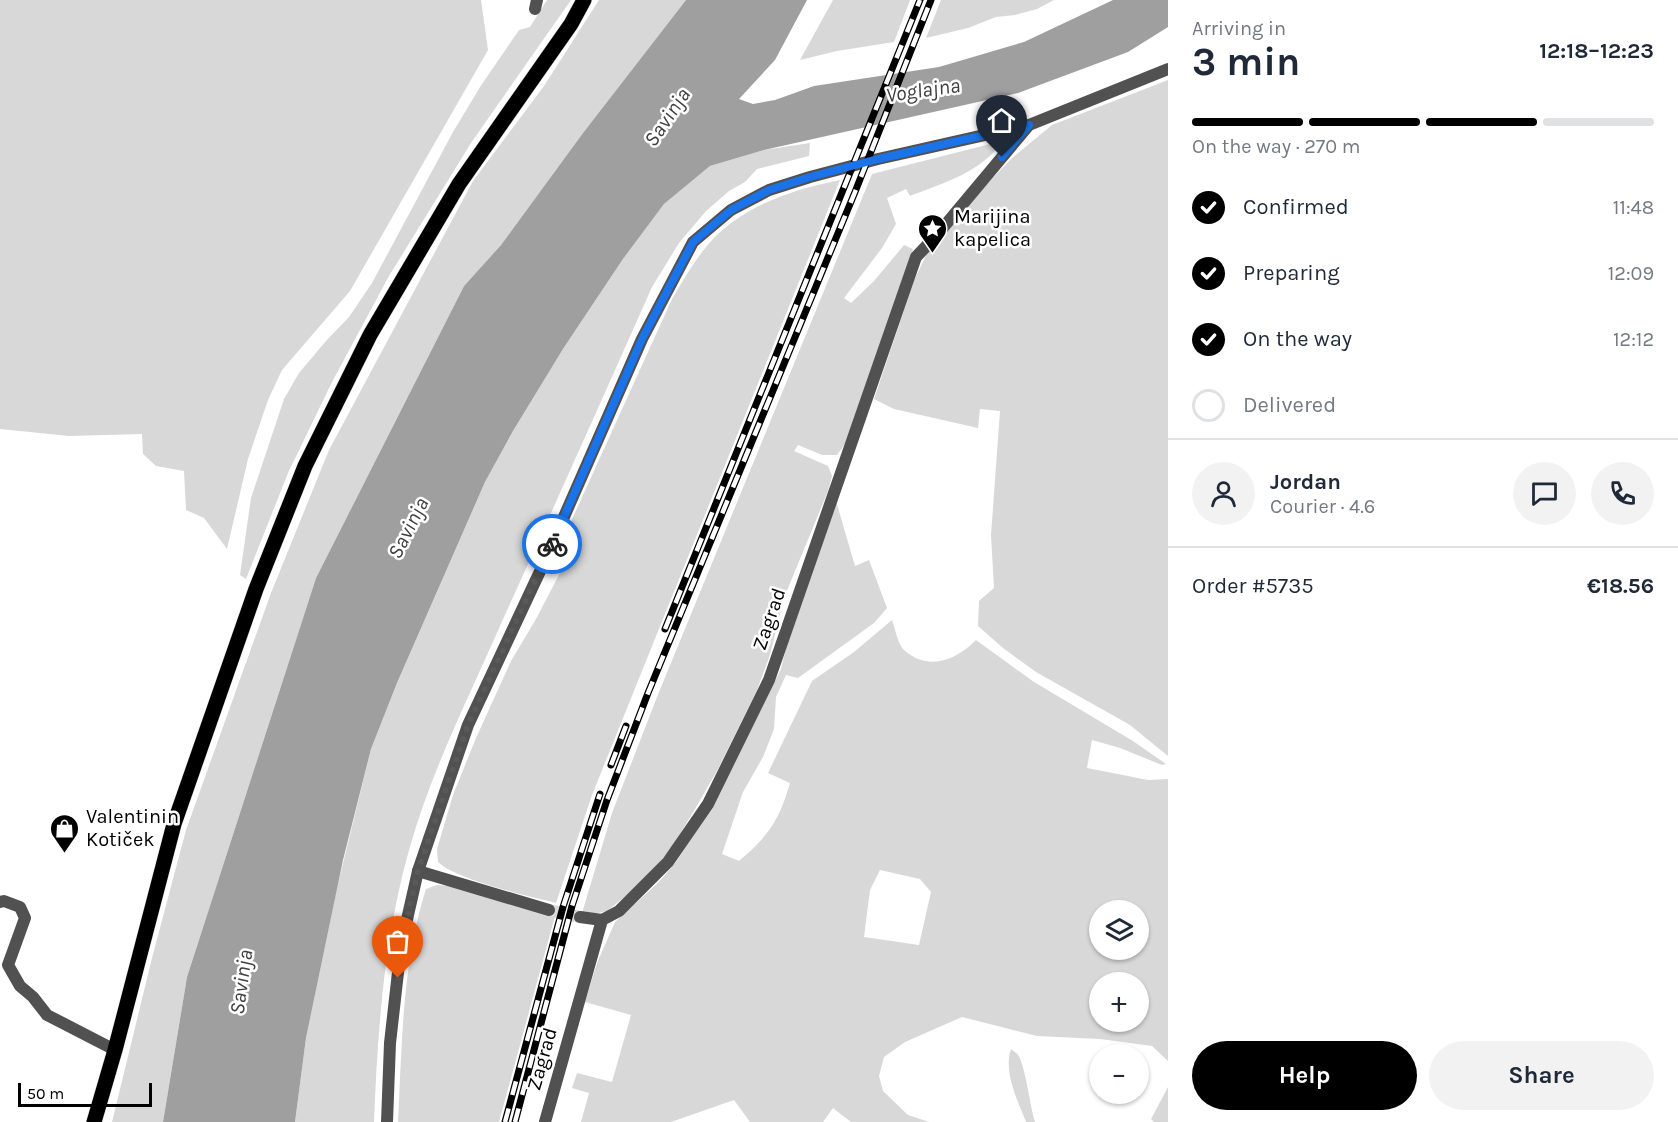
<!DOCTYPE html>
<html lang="en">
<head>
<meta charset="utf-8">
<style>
	:root { --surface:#fff; --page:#f2f2f3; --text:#1f2937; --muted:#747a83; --line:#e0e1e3; --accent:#000 }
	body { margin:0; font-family:Karla,sans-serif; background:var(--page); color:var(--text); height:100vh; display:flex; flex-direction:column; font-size:22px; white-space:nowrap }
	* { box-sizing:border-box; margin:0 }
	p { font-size:20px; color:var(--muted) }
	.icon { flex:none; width:33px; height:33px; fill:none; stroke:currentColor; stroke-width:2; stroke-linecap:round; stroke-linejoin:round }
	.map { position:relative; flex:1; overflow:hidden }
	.drawer { display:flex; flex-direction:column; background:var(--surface); width:510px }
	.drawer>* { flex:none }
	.buttons { position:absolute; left:1089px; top:900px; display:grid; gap:12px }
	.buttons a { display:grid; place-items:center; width:60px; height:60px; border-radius:50%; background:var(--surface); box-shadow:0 2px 4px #0004; font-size:30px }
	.scale { position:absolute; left:18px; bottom:15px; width:134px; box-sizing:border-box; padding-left:6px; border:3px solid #000; border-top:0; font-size:16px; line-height:21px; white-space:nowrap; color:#000; -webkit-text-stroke:4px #fff; paint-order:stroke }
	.pin { position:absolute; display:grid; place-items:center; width:51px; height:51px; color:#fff; margin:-62px -26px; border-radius:50% 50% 50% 0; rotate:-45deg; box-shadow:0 0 6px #0007 }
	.pin .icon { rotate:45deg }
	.courier { position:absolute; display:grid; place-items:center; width:60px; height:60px; margin:-30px; border:4px solid #1a73e8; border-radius:50%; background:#fff; color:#222; box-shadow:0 2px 8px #0007 }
	.summary em { font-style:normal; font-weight:700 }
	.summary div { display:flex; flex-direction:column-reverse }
	.summary { display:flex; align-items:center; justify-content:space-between; height:102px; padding:0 24px }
	h1 { font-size:39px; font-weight:700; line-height:45px }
	.bar { display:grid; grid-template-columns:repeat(4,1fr); gap:9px 6px; align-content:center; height:72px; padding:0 24px }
	.bar i { height:8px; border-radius:4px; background:var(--line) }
	.bar .active { background:var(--accent) }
	.bar p { grid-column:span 4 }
	.line { display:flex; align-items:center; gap:15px; padding:0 24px; border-top:2px solid var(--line) }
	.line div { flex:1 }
	.round { display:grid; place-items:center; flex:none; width:63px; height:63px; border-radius:32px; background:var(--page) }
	ol { padding:0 24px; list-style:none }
	li { display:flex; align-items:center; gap:18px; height:66px }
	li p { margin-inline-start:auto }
	li .icon { padding:6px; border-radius:50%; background:var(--accent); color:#fff; stroke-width:4 }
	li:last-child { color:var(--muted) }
	li i { width:33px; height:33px; border:3px solid var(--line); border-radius:50% }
	.cta { display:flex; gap:12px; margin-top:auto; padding:12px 24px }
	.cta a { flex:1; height:69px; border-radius:36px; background:var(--accent); color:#fff; font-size:24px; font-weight:700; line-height:69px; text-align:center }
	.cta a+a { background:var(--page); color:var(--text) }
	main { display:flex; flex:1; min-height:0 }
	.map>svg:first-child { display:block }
</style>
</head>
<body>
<main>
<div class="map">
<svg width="1168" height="1122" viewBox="0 0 1168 1122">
	<rect width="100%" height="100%" fill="#fff"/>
	<!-- green -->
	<g fill="#d8d8d8" fill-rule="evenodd">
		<path d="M 0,0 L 481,0 L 488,50 L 350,291 L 282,370 L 268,400 L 248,459 L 227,549 L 204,518 L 186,510 L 184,471 L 156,466 L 143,454 L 142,434 L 69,436 L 0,429 Z"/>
		<path d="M 547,0 L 571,0 L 471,143 L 389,276 L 332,382 L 288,473 L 246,579 L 240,575 L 251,498 L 284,399 L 299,373 L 326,341 L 349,317 L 372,283 L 453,132 L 480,87 L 519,30 L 530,27 Z"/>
		<path d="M 599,0 L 686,0 L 583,133 L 501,245 L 464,286 L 316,578 L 187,977 L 163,1122 L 112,1122 L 152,958 L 186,830 L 271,593 L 329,450 L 473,181 L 544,86 Z"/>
		<path d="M 833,0 L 910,0 L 894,42 L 837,51 L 800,60 Z"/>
		<path d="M 941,0 L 1054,0 L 1037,9 L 1015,15 L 996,17 L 968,28 L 926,38 Z"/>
		<path d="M 1168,80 L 1168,756 L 1130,725 L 1036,672 L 1003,648 L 978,626 L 979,601 L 994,588 L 991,535 L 1000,411 L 980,409 L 978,428 L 894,409 L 874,399 L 914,281 L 926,255 L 967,205 L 1011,159 L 1052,125 Z"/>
		<path d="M 1002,141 C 983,172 943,183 910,196 L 906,189 L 887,198 L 896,224 L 882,248 L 844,298 L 851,303 L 874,281 L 904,245 L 913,249 L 847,441 L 837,455 L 822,455 L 798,445 L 794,451 L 828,466 L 832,476 L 828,491 L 784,598 L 770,655 L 757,690 L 718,769 L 695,809 L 672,847 L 647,879 L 607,911 L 594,914 L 582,913 L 612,813 L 659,692 L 872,174 Z"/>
		<path d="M 810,143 L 809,156 L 757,169 L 745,182 L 729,191 L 706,211 L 679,243 L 652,287 C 602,400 551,513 500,626 C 471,692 438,758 416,827 C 385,923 378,1022 374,1122 L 295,1122 L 306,1038 L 337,888 L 371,749 L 397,683 L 485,482 L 513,431 L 563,349 L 623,259 L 664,204 L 710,166 L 764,150 Z"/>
		<path d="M 840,180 L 592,795 L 556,903 C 528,896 457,880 438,862 L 437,849 L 453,795 L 476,738 L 511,661 L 536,619 L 561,571 L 559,548 L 672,299 C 685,277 699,252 718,234 C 751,203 796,189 840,180 Z"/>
		<path d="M 836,501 L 855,566 L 869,560 L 887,608 L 874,623 L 798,678 L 786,675 L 776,697 L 774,729 L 763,757 L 743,792 L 722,854 L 739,861 C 769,835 779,821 790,783 L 768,773 L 812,681 L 854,652 L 892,620 C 895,628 898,645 904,650 C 929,672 956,660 976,640 L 1034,682 L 1133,741 L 1166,764 L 1162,765 L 1120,748 L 1092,740 L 1087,768 L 1148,780 L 1168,779 L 1168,1061 L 1152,1046 L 1100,1039 L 1037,1036 L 962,1017 L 905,1042 L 884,1057 L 879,1076 L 883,1091 L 908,1115 L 929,1122 L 851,1122 L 833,1108 L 823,1122 L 750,1122 L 734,1100 L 671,1122 L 581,1122 L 589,1093 L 572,1088 L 577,1073 L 612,1082 L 631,1015 L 585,1002 L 597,963 L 615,922 L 659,882 L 676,862 L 699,826 L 770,691 L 781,669 L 798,597 ZM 880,870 L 920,879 L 931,892 L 919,945 L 864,937 L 870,890 ZM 1100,910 L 1138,910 L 1138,950 L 1100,950 ZM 1100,982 L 1138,982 L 1138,1022 L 1100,1022 Z"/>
		<path d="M 437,885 L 449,886 L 555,916 L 499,1122 L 398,1122 C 402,1044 402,964 426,889 Z"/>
		<path d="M 1011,1049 C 1011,1049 1018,1054 1018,1055 C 1025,1064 1030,1106 1035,1122 L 1026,1122 C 1018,1101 1003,1072 1011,1049 Z"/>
		<path d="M 1168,1087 L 1168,1122 L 1154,1122 L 1151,1119 Z"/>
	</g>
	<!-- water -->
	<path fill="#9f9f9f" d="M 686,0 L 807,0 L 775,60 L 739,99 L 753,104 L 775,100 L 814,86 L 939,67 L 1024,42 L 1113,0 L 1168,0 L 1168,27 L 1128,52 L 1018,93 L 764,150 L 710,166 L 664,204 L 623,259 L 563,349 L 513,431 L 485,482 L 397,683 L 371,749 L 343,860 L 306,1038 L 295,1122 L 163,1122 L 187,977 L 316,578 L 464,286 L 501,245 L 583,133 Z"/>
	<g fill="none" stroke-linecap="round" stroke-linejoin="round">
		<!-- minor-tunnel -->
		<path stroke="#d9d9d9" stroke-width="12" stroke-dasharray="12 6" stroke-linecap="butt" d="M 549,910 L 580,917"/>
		<defs>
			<path id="primary" d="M 94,1122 L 115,1050 L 174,824 L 256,589 L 305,466 L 370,335 L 459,184 L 571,24 L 584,0"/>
		</defs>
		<!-- primary casing -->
		<use href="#primary" stroke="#dbdbdb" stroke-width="16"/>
		<!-- minor -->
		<g stroke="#515151" stroke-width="12">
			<path d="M 535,9 L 537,0"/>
			<path d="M 418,871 L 549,910"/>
			<path d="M 0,902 L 4,901 L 20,907 L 25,918 L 8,965 L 20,986 L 33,997 L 47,1015 L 115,1050"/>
			<path d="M 580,917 L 602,920"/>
			<path d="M 545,1122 L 602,920 L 619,911 L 668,862 L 708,804 L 769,680 L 916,257 L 936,236 L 1029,125"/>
		</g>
		<!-- tertiary -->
		<path stroke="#515151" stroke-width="12" d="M 387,1122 L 390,1043 L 401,946 L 418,871 L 468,725 L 542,567 L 642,339 L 693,242 L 731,210 L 769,190 L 810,177 L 878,159 L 1029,125 L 1168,69"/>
		<!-- primary -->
		<use href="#primary" stroke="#000" stroke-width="15"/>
		<defs>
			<g id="rail">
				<path d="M 665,629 L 920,0"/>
				<path d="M 611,765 L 626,726"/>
				<path d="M 505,1122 L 563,907 L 600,794"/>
				<path d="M 515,1122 L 572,906 L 607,800 L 648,693 L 855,192 L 931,0"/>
			</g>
		</defs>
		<!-- rail casing -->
		<use href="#rail" stroke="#000" stroke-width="7"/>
		<!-- rail -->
		<use href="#rail" stroke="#fff" stroke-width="4.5" stroke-dasharray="14" stroke-linecap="butt"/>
	</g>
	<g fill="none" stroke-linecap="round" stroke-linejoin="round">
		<!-- done -->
		<path stroke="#595959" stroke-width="6" stroke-dasharray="0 10.8" d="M 398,978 L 401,946 L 418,871 L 468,725 L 552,544"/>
		<!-- route -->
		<path stroke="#1a73e8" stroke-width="8" d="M 552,544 L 642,339 L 693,242 L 731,210 L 769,190 L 810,177 L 878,159 L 1029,125 L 1002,157"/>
	</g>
	<!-- icons -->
	<defs>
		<symbol id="sight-pin" viewBox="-11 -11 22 30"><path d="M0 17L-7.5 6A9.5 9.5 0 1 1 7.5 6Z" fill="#000" stroke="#fff"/><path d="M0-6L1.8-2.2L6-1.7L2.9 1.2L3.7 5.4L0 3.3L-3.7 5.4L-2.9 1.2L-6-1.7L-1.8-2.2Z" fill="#fff"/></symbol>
		<symbol id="shop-pin" viewBox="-11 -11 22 30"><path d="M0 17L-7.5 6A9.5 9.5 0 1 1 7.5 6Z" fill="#000" stroke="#fff"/><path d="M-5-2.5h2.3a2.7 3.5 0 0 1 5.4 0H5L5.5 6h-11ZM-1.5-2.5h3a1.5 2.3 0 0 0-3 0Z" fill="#fff"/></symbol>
	</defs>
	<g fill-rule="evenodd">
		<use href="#sight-pin" x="916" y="212" width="33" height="45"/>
		<use href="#shop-pin" x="48" y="812" width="33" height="45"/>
	</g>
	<g text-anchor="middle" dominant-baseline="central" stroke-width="5" stroke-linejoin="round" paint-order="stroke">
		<!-- poi labels -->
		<g font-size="20" fill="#000" stroke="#fff" text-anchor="start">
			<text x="954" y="216">Marijina<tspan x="954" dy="23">kapelica</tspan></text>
			<text x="86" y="816">Valentinin<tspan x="86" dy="23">Kotiček</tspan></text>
		</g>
		<!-- street labels -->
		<g font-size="20" fill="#000" stroke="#fff">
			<text transform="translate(769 619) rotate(-71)">Zagrad</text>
			<text transform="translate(542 1059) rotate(-74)">Zagrad</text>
		</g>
		<!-- water labels -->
		<g font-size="21" font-style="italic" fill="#404040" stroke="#fff">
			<text transform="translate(923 90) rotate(-8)">Voglajna</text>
			<text transform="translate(667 117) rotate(-56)">Savinja</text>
			<text transform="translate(408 528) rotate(-63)">Savinja</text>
			<text transform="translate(241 982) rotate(-82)">Savinja</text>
		</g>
	</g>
</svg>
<div class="buttons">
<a><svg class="icon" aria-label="layers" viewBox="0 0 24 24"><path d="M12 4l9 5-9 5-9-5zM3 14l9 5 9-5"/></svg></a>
<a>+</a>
<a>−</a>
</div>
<div class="scale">50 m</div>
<div class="pin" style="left:398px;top:978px;background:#ea580c"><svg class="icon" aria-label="bag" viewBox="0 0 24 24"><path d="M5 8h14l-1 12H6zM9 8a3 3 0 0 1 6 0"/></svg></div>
<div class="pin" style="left:1002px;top:157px;background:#1f2937"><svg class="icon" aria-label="home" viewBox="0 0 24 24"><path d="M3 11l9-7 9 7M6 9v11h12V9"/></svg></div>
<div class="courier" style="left:552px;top:544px"><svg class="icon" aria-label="bike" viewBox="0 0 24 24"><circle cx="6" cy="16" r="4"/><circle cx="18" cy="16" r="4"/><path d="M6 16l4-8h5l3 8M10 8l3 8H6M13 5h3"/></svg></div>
</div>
<section class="drawer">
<div class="summary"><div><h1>3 min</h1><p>Arriving in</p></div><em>12:18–12:23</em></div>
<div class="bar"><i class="active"></i><i class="active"></i><i class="active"></i><i></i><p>On the way · 270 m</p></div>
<ol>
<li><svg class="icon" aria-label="check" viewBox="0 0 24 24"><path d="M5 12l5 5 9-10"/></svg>Confirmed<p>11:48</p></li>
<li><svg class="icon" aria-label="check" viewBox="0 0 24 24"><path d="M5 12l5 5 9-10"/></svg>Preparing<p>12:09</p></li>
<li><svg class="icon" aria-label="check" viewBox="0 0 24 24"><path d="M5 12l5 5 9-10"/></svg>On the way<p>12:12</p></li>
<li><i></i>Delivered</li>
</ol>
<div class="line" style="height:108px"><a class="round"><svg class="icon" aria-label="person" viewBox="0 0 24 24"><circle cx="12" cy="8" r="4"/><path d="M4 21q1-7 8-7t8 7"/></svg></a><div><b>Jordan</b><p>Courier · 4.6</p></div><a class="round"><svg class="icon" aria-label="chat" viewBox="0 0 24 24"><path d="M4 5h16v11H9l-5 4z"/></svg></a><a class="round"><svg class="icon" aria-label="phone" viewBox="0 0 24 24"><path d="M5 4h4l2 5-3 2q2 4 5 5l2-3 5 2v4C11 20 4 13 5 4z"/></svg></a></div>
<div class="line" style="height:78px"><div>Order #5735</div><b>€18.56</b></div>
<div class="cta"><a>Help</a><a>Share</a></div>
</section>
</main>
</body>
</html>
